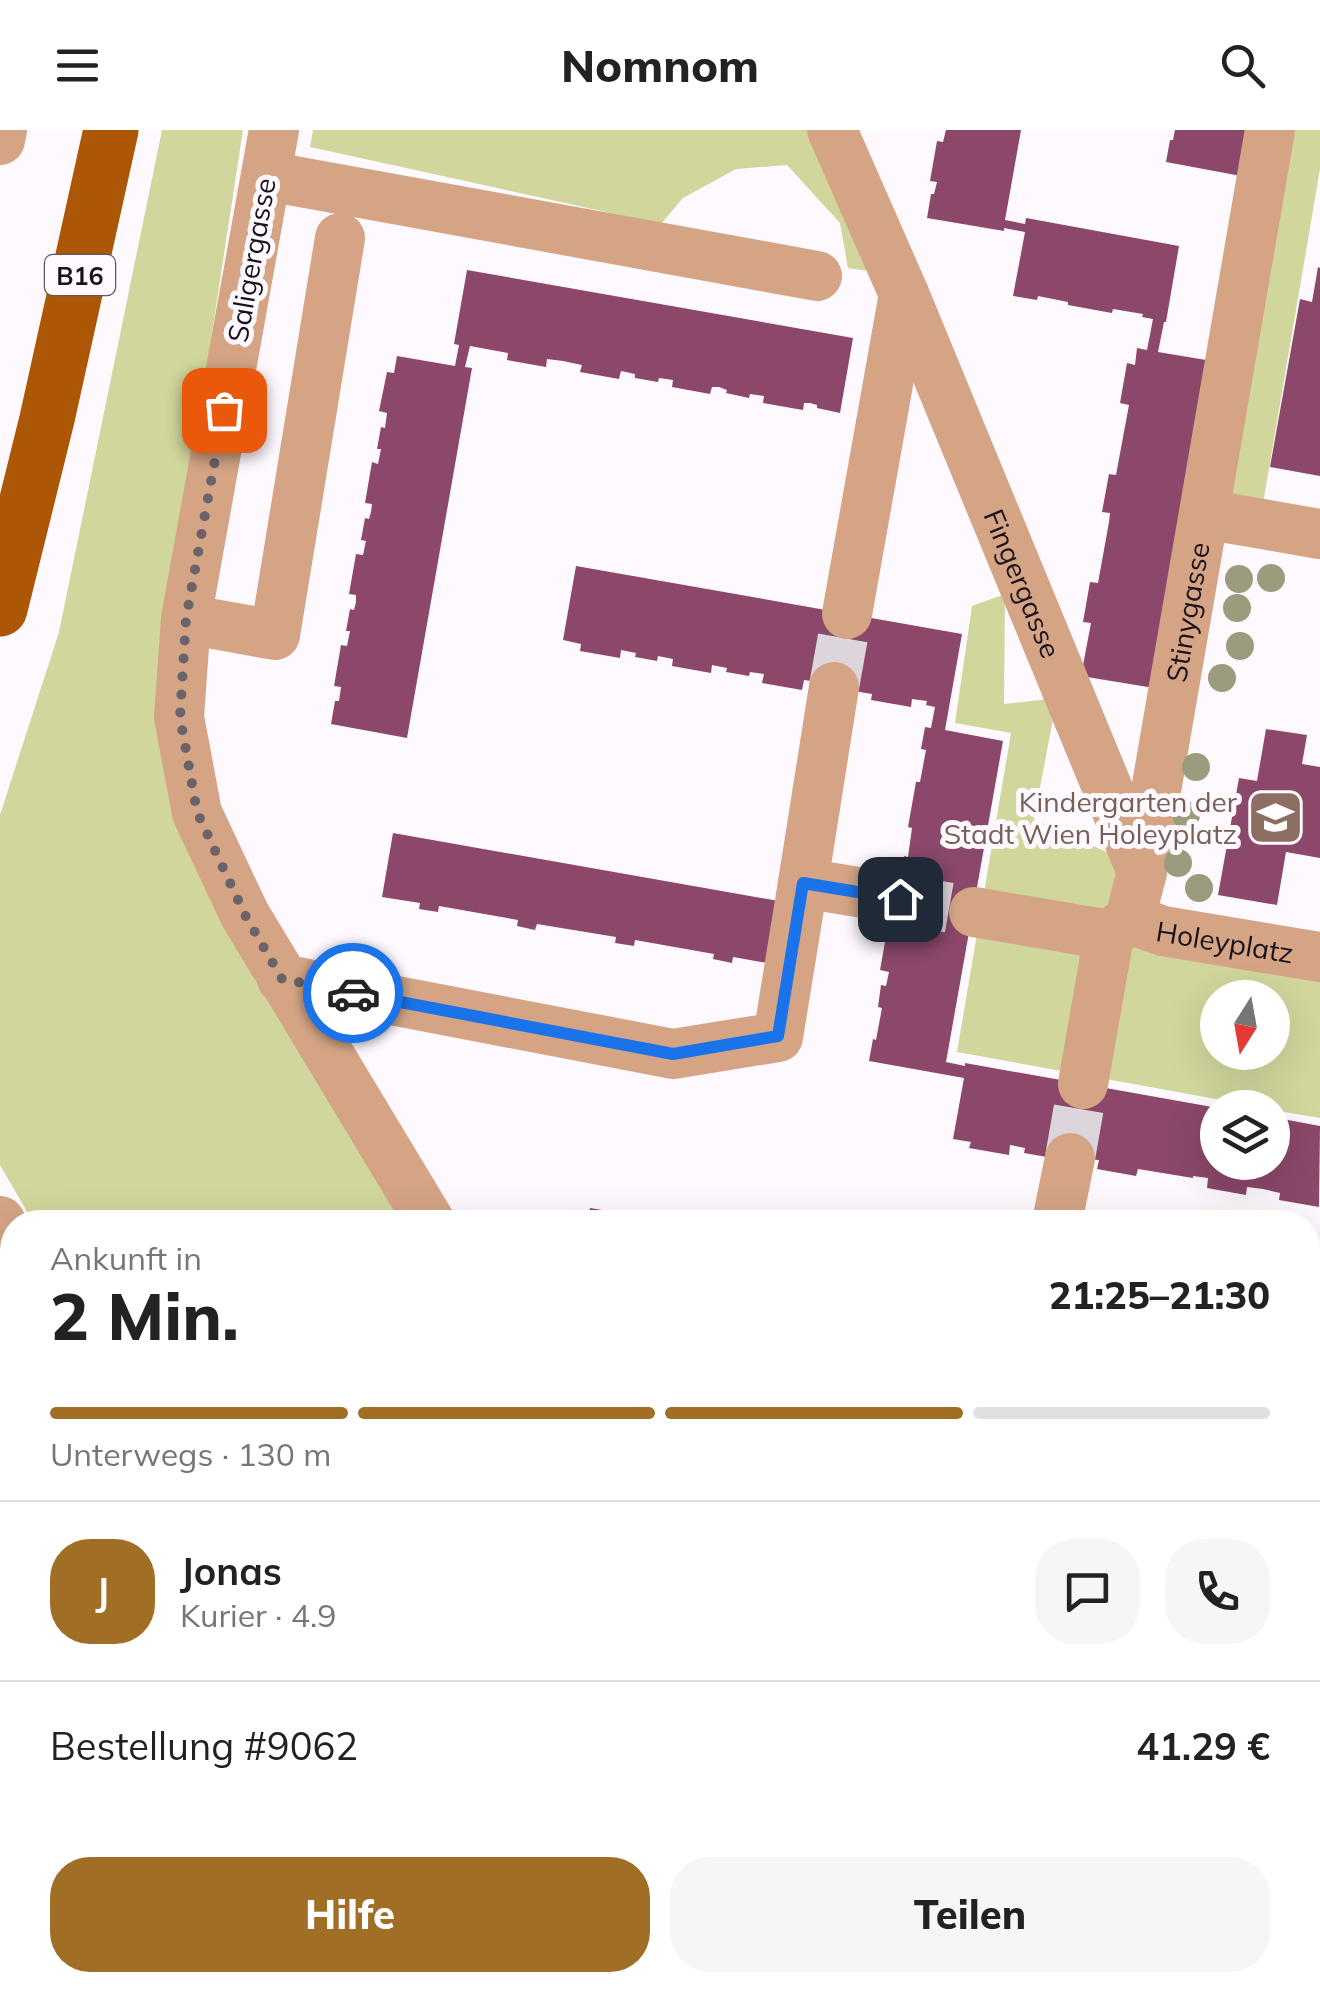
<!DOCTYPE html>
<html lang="de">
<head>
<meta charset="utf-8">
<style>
	:root { --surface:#fff; --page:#f6f6f6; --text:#222; --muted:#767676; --line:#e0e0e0; --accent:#a06e24 }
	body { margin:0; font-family:Mulish,sans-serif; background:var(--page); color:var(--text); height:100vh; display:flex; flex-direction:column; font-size:38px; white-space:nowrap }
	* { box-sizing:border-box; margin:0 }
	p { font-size:32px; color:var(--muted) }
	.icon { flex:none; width:55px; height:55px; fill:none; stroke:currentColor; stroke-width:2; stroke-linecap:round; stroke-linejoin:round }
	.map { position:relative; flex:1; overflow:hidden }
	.side { position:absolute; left:0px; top:1080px; width:1320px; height:782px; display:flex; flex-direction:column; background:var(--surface); border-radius:40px 40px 0 0; box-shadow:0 10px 40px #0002 }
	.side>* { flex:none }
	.needle { width:65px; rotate:191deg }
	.buttons { position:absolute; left:1200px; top:850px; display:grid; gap:20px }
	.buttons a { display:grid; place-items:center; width:90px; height:90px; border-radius:50%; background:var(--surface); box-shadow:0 10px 40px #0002; font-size:50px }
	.pin { position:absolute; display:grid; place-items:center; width:85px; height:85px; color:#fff; margin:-42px; border-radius:20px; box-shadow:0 5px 15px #0006 }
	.courier { position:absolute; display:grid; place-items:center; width:100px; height:100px; margin:-50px; border:8px solid #1a73e8; border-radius:50%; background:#fff; color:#222; box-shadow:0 2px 12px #0007 }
	.head em { font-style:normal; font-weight:800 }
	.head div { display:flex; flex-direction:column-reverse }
	.head { display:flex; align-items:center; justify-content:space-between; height:170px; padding:0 50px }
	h1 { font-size:65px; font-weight:800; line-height:75px }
	.bar { display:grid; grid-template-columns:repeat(4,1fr); gap:15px 10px; align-content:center; height:120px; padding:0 50px }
	.bar i { height:12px; border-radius:8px; background:var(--line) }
	.bar .current { background:var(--accent) }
	.bar p { grid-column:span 4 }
	.line { display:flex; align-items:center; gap:25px; padding:0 50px; border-top:2px solid var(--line) }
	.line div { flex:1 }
	.round { display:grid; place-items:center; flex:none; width:105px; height:105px; border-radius:40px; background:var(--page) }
	.primary-button { display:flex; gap:20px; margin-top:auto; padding:20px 50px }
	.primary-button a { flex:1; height:115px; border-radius:40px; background:var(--accent); color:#fff; font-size:40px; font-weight:800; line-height:115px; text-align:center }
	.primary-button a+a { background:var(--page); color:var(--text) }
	header { display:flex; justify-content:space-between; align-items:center; height:130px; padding:0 50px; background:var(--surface); font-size:45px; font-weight:800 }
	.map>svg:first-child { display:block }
</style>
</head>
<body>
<header><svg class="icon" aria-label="menu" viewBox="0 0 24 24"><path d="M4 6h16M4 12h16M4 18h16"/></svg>Nomnom<svg class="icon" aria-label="search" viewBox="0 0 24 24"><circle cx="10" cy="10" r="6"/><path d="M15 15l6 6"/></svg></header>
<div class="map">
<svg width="1320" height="1861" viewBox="0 0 1320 1861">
	<rect width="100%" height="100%" fill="#fef9fe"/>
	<!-- green -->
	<g fill="#d1d69c" fill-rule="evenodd">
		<path d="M 162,0 L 243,0 L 165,510 L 166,624 L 402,1092 L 33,1092 L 0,1035 L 0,685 L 59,502 Z"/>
		<path d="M 313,0 L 823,0 L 889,144 L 848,138 L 840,93 L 787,35 L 736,39 L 683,68 L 661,94 L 310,17 Z"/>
		<path d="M 1292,0 L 1320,0 L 1320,39 L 1263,374 L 1229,368 Z"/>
		<path d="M 1005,464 L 1004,574 L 1057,568 L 1034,689 L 1118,727 L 1137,808 L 1320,839 L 1320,988 L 1273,980 L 1272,978 L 1260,977 L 957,922 L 1011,603 L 955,593 L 972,476 ZM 1218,868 L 1272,868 L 1272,922 L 1218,922 Z"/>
		<path d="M 1308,1383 L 1320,1385 L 1320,1424 L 1308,1422 Z"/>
		<path d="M 758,1850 L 801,1850 L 825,1861 L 776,1861 Z"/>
		<path d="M 1180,1850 L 1263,1850 L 1300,1861 L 1185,1861 L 1187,1853 Z"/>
	</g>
	<!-- building -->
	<g fill="#8b486a">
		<path d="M 946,0 L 1021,0 L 1005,90 L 1025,94 L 1026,88 L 1179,116 L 1166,192 L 1164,192 L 1158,222 L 1212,231 L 1154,558 L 1081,546 L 1091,493 L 1083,492 L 1090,452 L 1098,453 L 1109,392 L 1110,383 L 1102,382 L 1109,344 L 1116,345 L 1129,275 L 1120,273 L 1127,233 L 1135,235 L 1137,218 L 1147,220 L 1153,189 L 1142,187 L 1143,184 L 1113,179 L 1112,183 L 1068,175 L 1068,172 L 1038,166 L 1037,170 L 1013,166 L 1025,102 L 1004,98 L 1004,101 L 927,88 L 931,64 L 934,64 L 937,52 L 930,51 L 937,11 L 943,12 Z"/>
		<path d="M 1175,0 L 1250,0 L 1241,46 L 1166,32 L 1170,10 L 1173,10 Z"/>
		<path d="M 1318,137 L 1320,138 L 1320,346 L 1270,337 L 1300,169 L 1312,172 Z"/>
		<path d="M 467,140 L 853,208 L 840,283 L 817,278 L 817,275 L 810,273 L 804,273 L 803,280 L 763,273 L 764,266 L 750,264 L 749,268 L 726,263 L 727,260 L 719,257 L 712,257 L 710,264 L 672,257 L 673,250 L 659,248 L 658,252 L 635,248 L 635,244 L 621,241 L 619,249 L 580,242 L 582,235 L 563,231 L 547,229 L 546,237 L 507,230 L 508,223 L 470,216 L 465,237 L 472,238 L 407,608 L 331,594 L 335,571 L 339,571 L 341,557 L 334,556 L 341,515 L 347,516 L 350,501 L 346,501 L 350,479 L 354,480 L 356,472 L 356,465 L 349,464 L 356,424 L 363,425 L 366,411 L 361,410 L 365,388 L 369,389 L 371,382 L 372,374 L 365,373 L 372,332 L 378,334 L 381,319 L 377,319 L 381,297 L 385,298 L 387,283 L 379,281 L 387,242 L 394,243 L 397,226 L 455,236 L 459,215 L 454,214 Z"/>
		<path d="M 576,436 L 962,504 L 945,600 L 1003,611 L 946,932 L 965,936 L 965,933 L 1218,978 L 1218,1032 L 1272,1032 L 1272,987 L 1320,996 L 1319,1077 L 1279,1070 L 1280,1063 L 1263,1059 L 1247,1057 L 1246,1065 L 1207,1058 L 1208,1048 L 1193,1046 L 1193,1048 L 1138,1039 L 1136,1046 L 1097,1039 L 1099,1030 L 1047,1027 L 1024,1023 L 1025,1018 L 1010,1015 L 1009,1025 L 969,1018 L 971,1012 L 953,1009 L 964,948 L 869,931 L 873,909 L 876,910 L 882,878 L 878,877 L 881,855 L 886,856 L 889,842 L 880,840 L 887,801 L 894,801 L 904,750 L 900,749 L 904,726 L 908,727 L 912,698 L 908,697 L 916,652 L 920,652 L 926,620 L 921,619 L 925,597 L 931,598 L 935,577 L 926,575 L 927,571 L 912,569 L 911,577 L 871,570 L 872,564 L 817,555 L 818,552 L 804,550 L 802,560 L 762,553 L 764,544 L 750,542 L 749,546 L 726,542 L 727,538 L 712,535 L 711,543 L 672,536 L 673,529 L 658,526 L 657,531 L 635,527 L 636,523 L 621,520 L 620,528 L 580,521 L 581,514 L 563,510 Z"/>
		<path d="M 1266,599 L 1307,605 L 1302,634 L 1320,637 L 1320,728 L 1286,722 L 1277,775 L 1218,765 L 1239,648 L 1257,651 Z"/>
		<path d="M 393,703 L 784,772 L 773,834 L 733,827 L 732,833 L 713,829 L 714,824 L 635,810 L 634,816 L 615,813 L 616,807 L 537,794 L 535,800 L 517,796 L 518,790 L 439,776 L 438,782 L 419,779 L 420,773 L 382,767 Z"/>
		<path d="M 590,1078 L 664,1090 L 664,1092 L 587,1092 Z"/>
		<path d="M 0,1237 L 12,1265 L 12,1784 L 0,1810 Z"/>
		<path d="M 1308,1283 L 1320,1285 L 1320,1346 L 1308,1344 Z"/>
		<path d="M 1308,1644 L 1320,1646 L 1320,1708 L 1308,1706 Z"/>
		<path d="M 43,1850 L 149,1850 L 144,1861 L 37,1861 Z"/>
		<path d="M 230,1850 L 271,1850 L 293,1861 L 225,1861 Z"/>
	</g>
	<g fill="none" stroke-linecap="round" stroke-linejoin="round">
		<!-- minor-tunnel -->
		<g stroke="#dcd6dc" stroke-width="50" stroke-dasharray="50 25" stroke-linecap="butt">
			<path d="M 834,557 L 847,484"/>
			<path d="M 900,769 L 974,782"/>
			<path d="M 1070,1028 L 1083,954"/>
		</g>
		<!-- minor -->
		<g stroke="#d4a485" stroke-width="50">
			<path d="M 274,0 L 186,489 L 179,587 L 197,683 L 245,785 L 430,1092"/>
			<path id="s1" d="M 832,0 L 904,164 L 1142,742"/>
			<path d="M 0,10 L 2,0"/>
			<path d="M 267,46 L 817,146"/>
			<path d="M 1204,384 L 1320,404"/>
			<path d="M 847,484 L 904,164"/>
			<path d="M 186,489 L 275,505 L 340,108"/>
			<path d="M 834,557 L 803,753 L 900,769"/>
			<path d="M 974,782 L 1109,805"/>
			<path id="s2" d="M 1130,789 L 1163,801 L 1320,827"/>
			<path d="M 282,849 L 673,924 L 778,907 L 803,753"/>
			<path id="s3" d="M 1083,954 L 1109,805 L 1130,789 L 1142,742 L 1270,0"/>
			<path d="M 0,1091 L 12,1113"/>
			<path d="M 1057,1092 L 1070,1028"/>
			<path d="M 1308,1840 L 1320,1844"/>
			<path d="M 715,1850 L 733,1861"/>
			<path d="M 1056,1861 L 1059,1850"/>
		</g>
		<!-- major -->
		<path stroke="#ac5706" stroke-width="55" d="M 0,479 L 47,289 L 111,0"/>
	</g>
	<!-- trees -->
	<g fill="#9c9b7e">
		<circle cx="1271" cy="448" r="14"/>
		<circle cx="1239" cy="449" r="14"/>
		<circle cx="1237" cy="478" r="14"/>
		<circle cx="1240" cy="516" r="14"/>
		<circle cx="1222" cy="548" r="14"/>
		<circle cx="1196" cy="637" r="14"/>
		<circle cx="1186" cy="685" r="14"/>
		<circle cx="1178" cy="733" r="14"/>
		<circle cx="1199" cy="758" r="14"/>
	</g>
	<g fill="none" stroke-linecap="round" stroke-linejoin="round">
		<!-- done -->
		<path stroke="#6a636a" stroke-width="10" stroke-dasharray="0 18" d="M 224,280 L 186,489 L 180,587 L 197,682 L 245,785 L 282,849 L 353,863"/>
		<!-- route -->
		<path stroke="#1a73e8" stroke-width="12" d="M 353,863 L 673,924 L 778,906 L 803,753 L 900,769"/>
	</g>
	<!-- icons -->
	<defs>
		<symbol id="school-square" viewBox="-11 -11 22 22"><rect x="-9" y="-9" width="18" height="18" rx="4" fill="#8d6e63" stroke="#fef9fe"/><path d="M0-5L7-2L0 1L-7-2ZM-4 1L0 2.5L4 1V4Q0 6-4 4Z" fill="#fff"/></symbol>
	</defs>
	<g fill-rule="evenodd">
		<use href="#school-square" x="1244" y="656" width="63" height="63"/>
	</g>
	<g text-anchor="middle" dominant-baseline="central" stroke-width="10" stroke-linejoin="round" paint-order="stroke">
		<!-- shield labels -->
		<rect fill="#fef9fe" stroke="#5e575e" stroke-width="2.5" x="45" y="125" width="70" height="40" rx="8"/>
		<g font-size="25" font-weight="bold" fill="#1a121a">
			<text x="80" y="145">B16</text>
		</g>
		<!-- street labels -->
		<g font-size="28" fill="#1a121a" stroke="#fef9fe">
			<text transform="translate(251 130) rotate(-80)">Saligergasse</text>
			<text stroke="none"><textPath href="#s1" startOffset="492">Fingergasse</textPath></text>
			<text stroke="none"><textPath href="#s3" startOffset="490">Stinygasse</textPath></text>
			<text stroke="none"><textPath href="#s2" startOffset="98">Holeyplatz</textPath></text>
		</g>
		<!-- education labels -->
		<g font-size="28" fill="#785e54" stroke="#fef9fe" text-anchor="end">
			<text x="1237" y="671">Kindergarten der<tspan x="1237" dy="32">Stadt Wien Holeyplatz</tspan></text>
		</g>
	</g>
</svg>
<div class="buttons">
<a><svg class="needle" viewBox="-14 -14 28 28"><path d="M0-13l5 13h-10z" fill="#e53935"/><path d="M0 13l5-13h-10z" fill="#767676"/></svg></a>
<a><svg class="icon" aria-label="layers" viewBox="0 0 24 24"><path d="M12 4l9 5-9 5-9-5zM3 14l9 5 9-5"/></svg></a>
</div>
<div class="pin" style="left:224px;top:280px;background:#ea580c"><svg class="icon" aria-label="bag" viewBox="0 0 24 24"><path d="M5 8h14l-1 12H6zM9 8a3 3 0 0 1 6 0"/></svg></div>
<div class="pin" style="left:900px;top:769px;background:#1f2937"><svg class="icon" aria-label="home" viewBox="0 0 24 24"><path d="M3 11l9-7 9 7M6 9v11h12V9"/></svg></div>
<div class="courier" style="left:353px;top:863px"><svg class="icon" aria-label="car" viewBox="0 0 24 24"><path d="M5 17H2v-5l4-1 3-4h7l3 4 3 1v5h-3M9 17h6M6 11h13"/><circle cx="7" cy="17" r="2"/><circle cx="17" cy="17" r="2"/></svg></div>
<section class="side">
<div class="head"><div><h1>2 Min.</h1><p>Ankunft in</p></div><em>21:25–21:30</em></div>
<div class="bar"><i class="current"></i><i class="current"></i><i class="current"></i><i></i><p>Unterwegs · 130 m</p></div>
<div class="line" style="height:180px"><b class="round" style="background:var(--accent);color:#fff">J</b><div><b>Jonas</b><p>Kurier · 4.9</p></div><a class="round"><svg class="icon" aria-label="chat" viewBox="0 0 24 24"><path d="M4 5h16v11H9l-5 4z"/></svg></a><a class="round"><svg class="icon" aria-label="phone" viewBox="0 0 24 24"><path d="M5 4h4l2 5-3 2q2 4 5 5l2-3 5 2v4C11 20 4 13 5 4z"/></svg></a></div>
<div class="line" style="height:130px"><div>Bestellung #9062</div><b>41.29 €</b></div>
<div class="primary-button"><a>Hilfe</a><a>Teilen</a></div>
</section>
</div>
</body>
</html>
